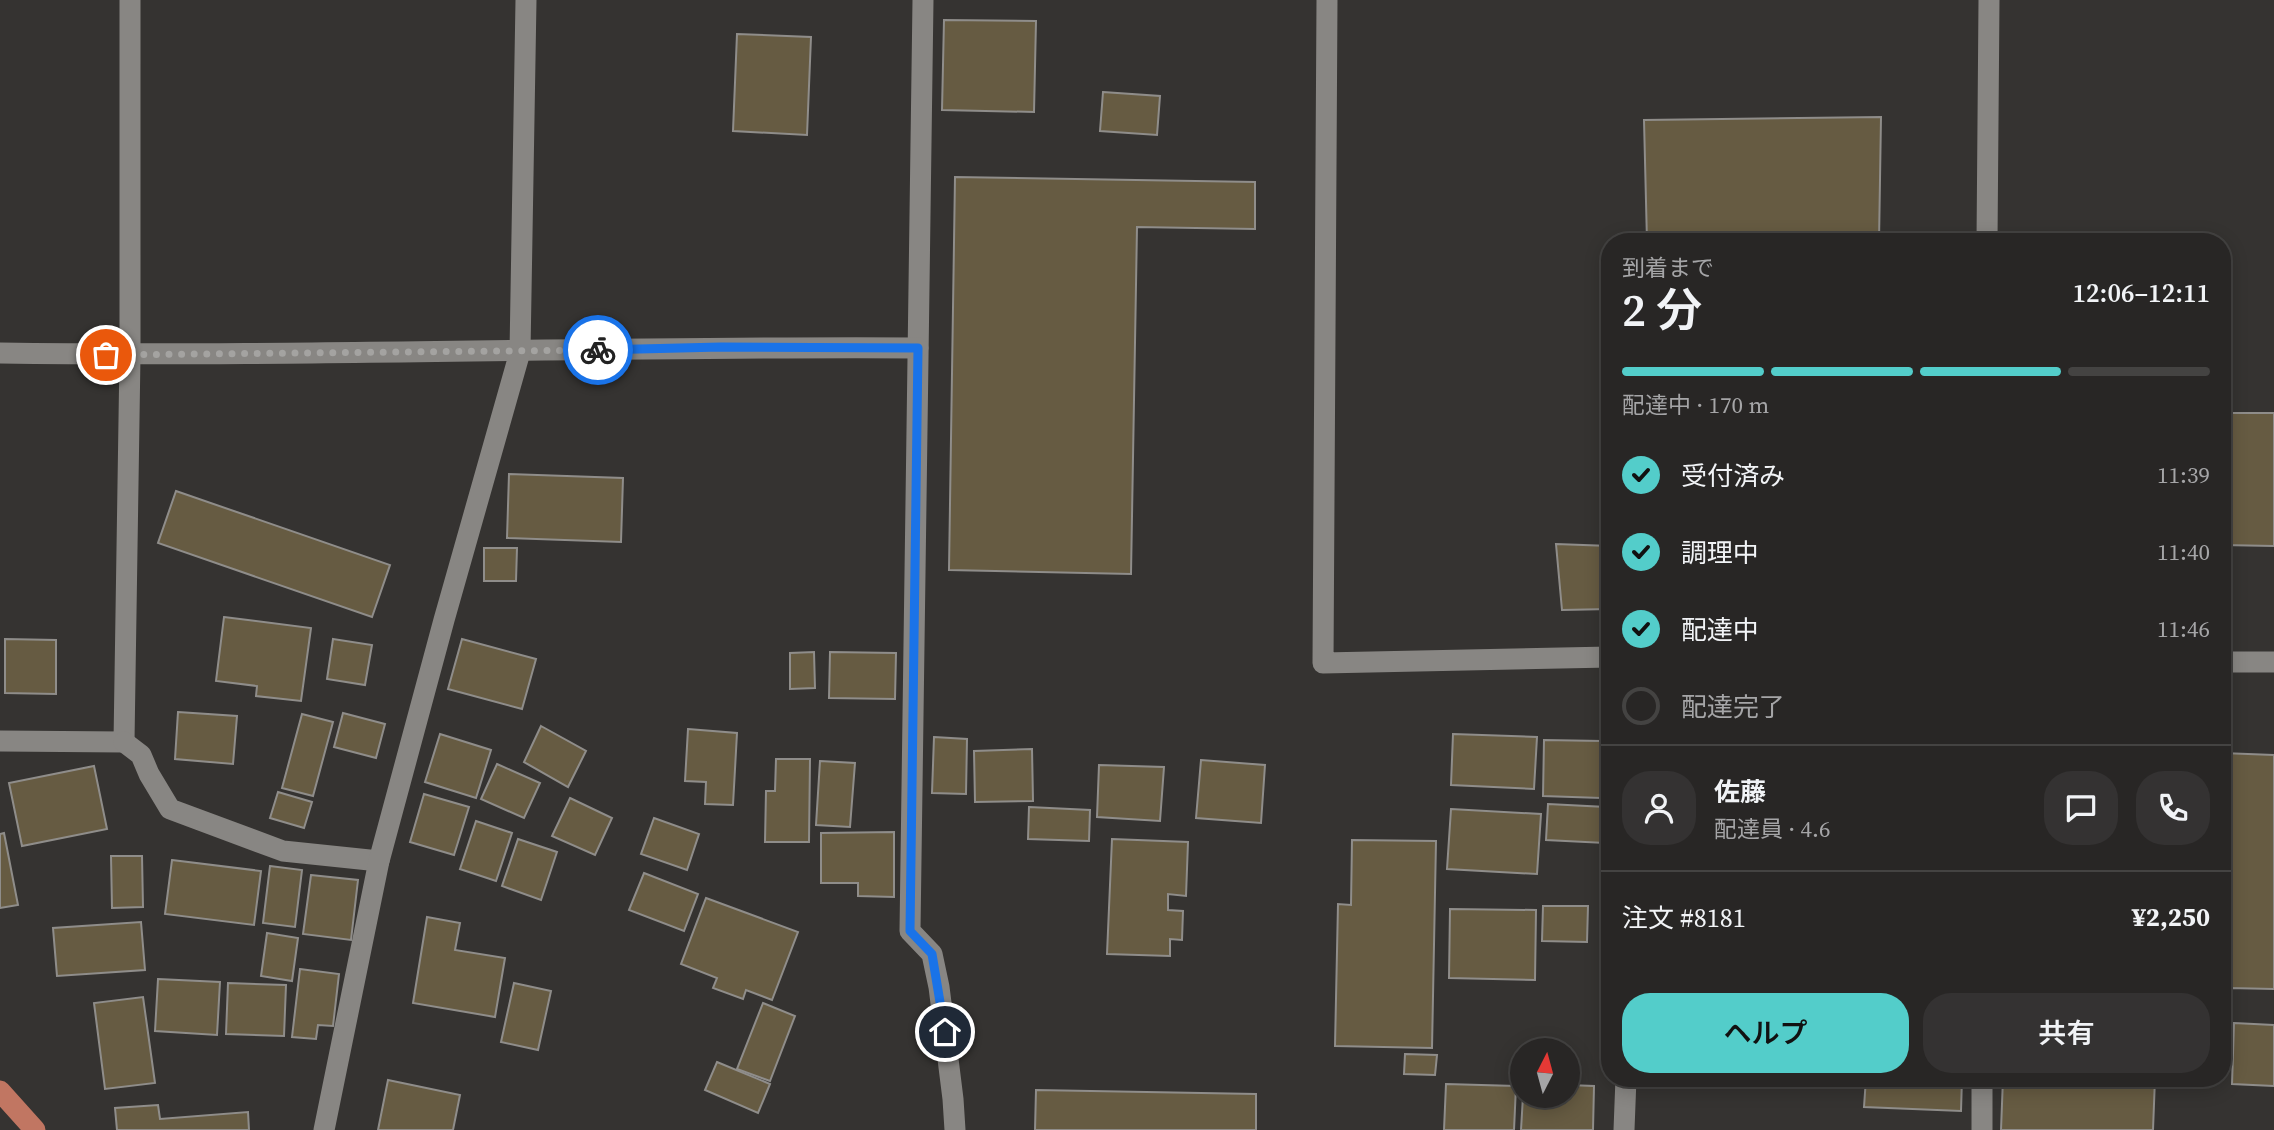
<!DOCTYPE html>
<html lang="ja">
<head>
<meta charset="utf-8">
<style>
	:root { --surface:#282625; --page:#343232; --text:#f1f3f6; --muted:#a5a5a7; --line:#444342; --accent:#53cdca }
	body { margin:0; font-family:"Source Serif 4","Noto Sans JP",serif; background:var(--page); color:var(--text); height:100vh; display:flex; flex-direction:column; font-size:26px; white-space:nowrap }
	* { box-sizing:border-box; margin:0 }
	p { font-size:23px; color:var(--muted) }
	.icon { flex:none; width:38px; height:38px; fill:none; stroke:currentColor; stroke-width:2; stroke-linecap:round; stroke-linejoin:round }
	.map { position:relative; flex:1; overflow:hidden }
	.sheet { position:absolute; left:1601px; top:233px; width:630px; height:854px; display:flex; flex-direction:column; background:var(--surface); border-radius:28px; box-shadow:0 4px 18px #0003,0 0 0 2px var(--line) }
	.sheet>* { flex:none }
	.needle { width:46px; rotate:6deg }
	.fabs { position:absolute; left:1510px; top:1038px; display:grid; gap:14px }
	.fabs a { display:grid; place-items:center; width:70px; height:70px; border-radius:50%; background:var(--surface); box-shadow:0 4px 18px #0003,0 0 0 2px var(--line); font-size:35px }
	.pin { position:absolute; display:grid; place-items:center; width:60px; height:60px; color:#fff; margin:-30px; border:4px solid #fff; border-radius:50%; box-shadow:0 2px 7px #0007 }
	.courier { position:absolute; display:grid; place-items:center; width:70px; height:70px; margin:-35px; border:5px solid #1a73e8; border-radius:50%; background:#fff; color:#222; box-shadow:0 2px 9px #0007 }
	.summary em { font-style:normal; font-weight:600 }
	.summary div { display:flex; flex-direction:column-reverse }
	.summary { display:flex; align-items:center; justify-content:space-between; height:119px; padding:0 21px }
	h1 { font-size:46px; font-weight:600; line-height:52px }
	.bar { display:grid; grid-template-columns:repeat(4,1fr); gap:10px 7px; align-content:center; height:84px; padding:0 21px }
	.bar i { height:9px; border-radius:5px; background:var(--line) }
	.bar .current { background:var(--accent) }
	.bar p { grid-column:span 4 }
	.line { display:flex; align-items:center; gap:18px; padding:0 21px; border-top:2px solid var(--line) }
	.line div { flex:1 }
	.round { display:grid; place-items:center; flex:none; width:74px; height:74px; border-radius:28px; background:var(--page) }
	ol { padding:0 21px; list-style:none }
	li { display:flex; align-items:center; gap:21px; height:77px }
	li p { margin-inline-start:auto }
	li .icon { padding:7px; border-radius:50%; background:var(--accent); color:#111; stroke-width:4 }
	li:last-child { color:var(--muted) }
	li i { width:38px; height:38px; border:4px solid var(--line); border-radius:50% }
	.cta { display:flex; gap:14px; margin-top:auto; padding:14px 21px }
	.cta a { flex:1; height:80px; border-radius:28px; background:var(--accent); color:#111; font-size:28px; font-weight:600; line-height:80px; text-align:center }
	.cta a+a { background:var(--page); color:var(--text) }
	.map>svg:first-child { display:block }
</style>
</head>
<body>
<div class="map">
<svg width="2274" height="1130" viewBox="0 0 2274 1130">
	<rect width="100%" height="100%" fill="#353331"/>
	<!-- building -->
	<g fill="#665b42" stroke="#8f8d8a" stroke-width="2">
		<path d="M 944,20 L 1036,21 L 1034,112 L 942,110 Z"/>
		<path d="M 737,34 L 811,37 L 807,135 L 733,131 Z"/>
		<path d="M 1103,92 L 1160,96 L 1157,135 L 1100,131 Z"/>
		<path d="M 1881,117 L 1879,242 L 1647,242 L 1644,120 Z"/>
		<path d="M 955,177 L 1255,182 L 1255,229 L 1137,227 L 1131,574 L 949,570 Z"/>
		<path d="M 2222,413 L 2274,413 L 2274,546 L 2222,545 Z"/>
		<path d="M 509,474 L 623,478 L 621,542 L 507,538 Z"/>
		<path d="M 176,491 L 390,565 L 372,617 L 158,543 Z"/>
		<path d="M 1556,544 L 1610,546 L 1610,609 L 1562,610 Z"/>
		<path d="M 484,548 L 517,548 L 516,581 L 484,581 Z"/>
		<path d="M 224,617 L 311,628 L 301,701 L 256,696 L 257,686 L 216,681 Z"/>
		<path d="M 5,639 L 56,640 L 56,694 L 5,693 Z"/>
		<path d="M 333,639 L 372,645 L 365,685 L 327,679 Z"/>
		<path d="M 462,639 L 536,659 L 522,709 L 448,689 Z"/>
		<path d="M 814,652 L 815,688 L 790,689 L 790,653 Z"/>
		<path d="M 830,652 L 896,653 L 895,699 L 829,698 Z"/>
		<path d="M 178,712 L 237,716 L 233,764 L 175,759 Z"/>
		<path d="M 343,713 L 385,724 L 376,758 L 334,747 Z"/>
		<path d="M 302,714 L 333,722 L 313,796 L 282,788 Z"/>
		<path d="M 541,726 L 586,751 L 568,787 L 524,762 Z"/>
		<path d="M 688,729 L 737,733 L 733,805 L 705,804 L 706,782 L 685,781 Z"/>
		<path d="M 440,734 L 491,750 L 476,798 L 425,782 Z"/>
		<path d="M 1453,734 L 1537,737 L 1534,789 L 1451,785 Z"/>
		<path d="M 934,737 L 967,739 L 966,794 L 932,793 Z"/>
		<path d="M 1544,740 L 1602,741 L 1601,798 L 1543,796 Z"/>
		<path d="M 1032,749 L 1033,801 L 975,802 L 974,751 Z"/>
		<path d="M 2222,753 L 2274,755 L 2274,989 L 2229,988 L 2229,1014 L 2222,1014 Z"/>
		<path d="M 776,759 L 810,759 L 809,842 L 765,842 L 766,791 L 775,791 Z"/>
		<path d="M 1201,760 L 1265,765 L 1261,823 L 1196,818 Z"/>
		<path d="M 820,761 L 855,763 L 850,827 L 816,825 Z"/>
		<path d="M 497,764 L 540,783 L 524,818 L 481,799 Z"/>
		<path d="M 1099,765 L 1164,767 L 1160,821 L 1097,817 Z"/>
		<path d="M 94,766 L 107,829 L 22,846 L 9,783 Z"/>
		<path d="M 278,792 L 312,802 L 304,828 L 270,818 Z"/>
		<path d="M 424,794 L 469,807 L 454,855 L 410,842 Z"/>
		<path d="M 570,798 L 612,818 L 595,855 L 552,836 Z"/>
		<path d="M 1548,804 L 1606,807 L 1605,843 L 1546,840 Z"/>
		<path d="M 1029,807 L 1090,810 L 1089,841 L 1028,839 Z"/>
		<path d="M 1451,809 L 1541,814 L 1537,874 L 1447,869 Z"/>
		<path d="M 654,818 L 699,834 L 687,870 L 641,854 Z"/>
		<path d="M 476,821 L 512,833 L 496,881 L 460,869 Z"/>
		<path d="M 894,832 L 894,897 L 858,896 L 858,883 L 821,883 L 821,833 Z"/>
		<path d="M 4,833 L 18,905 L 0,908 L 0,834 Z"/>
		<path d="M 518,839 L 557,852 L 541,900 L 502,886 Z"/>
		<path d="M 1112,839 L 1188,842 L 1186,896 L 1168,894 L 1168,910 L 1183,911 L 1182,940 L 1170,939 L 1170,956 L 1107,954 Z"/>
		<path d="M 1352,840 L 1436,841 L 1432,1048 L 1335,1046 L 1338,904 L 1351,905 Z"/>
		<path d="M 111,856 L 142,856 L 143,907 L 112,908 Z"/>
		<path d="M 172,860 L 261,871 L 254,925 L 165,914 Z"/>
		<path d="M 270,866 L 302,870 L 295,927 L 263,923 Z"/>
		<path d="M 644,873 L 698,894 L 684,931 L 629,910 Z"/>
		<path d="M 311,875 L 358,880 L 351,940 L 303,934 Z"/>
		<path d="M 706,898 L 798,932 L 772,1000 L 746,990 L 743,999 L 713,988 L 717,978 L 681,964 Z"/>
		<path d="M 1543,906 L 1588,906 L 1587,942 L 1542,941 Z"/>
		<path d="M 1450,909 L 1536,910 L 1535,980 L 1449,978 Z"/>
		<path d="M 427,917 L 460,923 L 455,950 L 505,958 L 495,1017 L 413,1003 Z"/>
		<path d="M 141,922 L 145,970 L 57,976 L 53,928 Z"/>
		<path d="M 267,933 L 298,938 L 292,981 L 261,976 Z"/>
		<path d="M 300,969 L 339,974 L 333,1026 L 318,1025 L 316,1039 L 292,1037 Z"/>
		<path d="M 158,979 L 220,982 L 217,1035 L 155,1031 Z"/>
		<path d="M 228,983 L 286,985 L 284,1036 L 226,1034 Z"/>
		<path d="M 514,983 L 551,991 L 538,1050 L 501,1042 Z"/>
		<path d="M 143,997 L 155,1083 L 105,1089 L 94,1003 Z"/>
		<path d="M 763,1003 L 795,1016 L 770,1081 L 737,1069 Z"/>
		<path d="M 2234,1023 L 2274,1025 L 2274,1086 L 2232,1084 Z"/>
		<path d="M 1405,1054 L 1437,1055 L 1435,1075 L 1404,1074 Z"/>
		<path d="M 717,1062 L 770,1084 L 758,1113 L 705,1090 Z"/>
		<path d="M 1866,1078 L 1962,1078 L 1961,1111 L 1864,1107 Z"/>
		<path d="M 2003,1078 L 2155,1078 L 2153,1130 L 2001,1130 Z"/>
		<path d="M 388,1080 L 460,1095 L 453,1130 L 378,1130 Z"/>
		<path d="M 1446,1084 L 1516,1086 L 1514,1130 L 1444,1130 Z"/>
		<path d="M 1568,1085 L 1594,1086 L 1593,1130 L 1521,1130 L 1523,1096 L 1568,1096 Z"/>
		<path d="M 1036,1090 L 1256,1094 L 1256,1130 L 1035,1130 Z"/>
		<path d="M 158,1105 L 160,1119 L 248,1112 L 249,1130 L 117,1130 L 115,1108 Z"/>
	</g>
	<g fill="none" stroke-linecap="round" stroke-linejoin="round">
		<!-- minor -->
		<g stroke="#888683" stroke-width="21">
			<path d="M 923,0 L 910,931 L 932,954 L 939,987 L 953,1099 L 955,1130"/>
			<path d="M 1327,0 L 1323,663 L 1610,657"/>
			<path d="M 1987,242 L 1989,0"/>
			<path d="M 0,353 C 306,357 612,346 918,348"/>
			<path d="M 2222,662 L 2274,662"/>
			<path d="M 0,741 L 124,742 L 130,355 L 130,0"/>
			<path d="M 124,742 L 141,755 L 149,774 L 170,809 L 283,851 L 379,861"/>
			<path d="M 324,1130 L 379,861 L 444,620 L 520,352 L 526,0"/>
			<path d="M 1624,1130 L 1626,1078"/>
			<path d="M 1982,1130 L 1982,1078"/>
		</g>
		<!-- major -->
		<path stroke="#c17662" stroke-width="21" d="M 0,1091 L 35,1130"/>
	</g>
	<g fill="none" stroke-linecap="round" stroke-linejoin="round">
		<!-- done -->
		<path stroke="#a4a3a1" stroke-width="7" stroke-dasharray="0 12.6" d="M 106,355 L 598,350"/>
		<!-- route -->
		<path stroke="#1a73e8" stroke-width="9" d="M 598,350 L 721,347 L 918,348 L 910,931 L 932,954 L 945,1032"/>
	</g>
</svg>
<div class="fabs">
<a><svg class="needle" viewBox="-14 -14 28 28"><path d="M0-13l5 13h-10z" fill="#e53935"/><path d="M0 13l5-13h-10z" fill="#a5a5a7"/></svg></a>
</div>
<div class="pin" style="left:106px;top:355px;background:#ea580c"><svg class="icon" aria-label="bag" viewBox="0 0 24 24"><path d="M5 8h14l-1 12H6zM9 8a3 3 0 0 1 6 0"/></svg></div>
<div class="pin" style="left:945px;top:1032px;background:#1f2937"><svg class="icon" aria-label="home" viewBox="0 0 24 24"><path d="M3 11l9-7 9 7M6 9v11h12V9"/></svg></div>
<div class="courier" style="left:598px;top:350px"><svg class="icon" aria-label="bike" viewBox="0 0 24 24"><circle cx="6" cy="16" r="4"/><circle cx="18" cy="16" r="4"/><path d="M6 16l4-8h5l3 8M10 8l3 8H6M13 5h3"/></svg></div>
<section class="sheet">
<div class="summary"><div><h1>2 分</h1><p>到着まで</p></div><em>12:06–12:11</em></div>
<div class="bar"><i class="current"></i><i class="current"></i><i class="current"></i><i></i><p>配達中 · 170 m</p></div>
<ol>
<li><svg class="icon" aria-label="check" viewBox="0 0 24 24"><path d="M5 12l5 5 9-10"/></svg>受付済み<p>11:39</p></li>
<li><svg class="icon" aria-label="check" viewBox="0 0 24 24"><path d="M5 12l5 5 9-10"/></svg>調理中<p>11:40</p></li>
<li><svg class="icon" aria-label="check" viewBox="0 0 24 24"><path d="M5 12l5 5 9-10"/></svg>配達中<p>11:46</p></li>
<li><i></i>配達完了</li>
</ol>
<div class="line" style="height:126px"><a class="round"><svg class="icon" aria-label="person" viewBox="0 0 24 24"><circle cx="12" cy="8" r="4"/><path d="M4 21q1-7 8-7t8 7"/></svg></a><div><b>佐藤</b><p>配達員 · 4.6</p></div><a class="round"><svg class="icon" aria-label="chat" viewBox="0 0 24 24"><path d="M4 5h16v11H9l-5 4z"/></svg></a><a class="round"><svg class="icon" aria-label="phone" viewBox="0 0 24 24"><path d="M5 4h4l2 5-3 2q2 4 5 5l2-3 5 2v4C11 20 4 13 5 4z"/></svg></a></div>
<div class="line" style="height:91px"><div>注文 #8181</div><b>¥2,250</b></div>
<div class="cta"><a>ヘルプ</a><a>共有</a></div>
</section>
</div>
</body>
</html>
